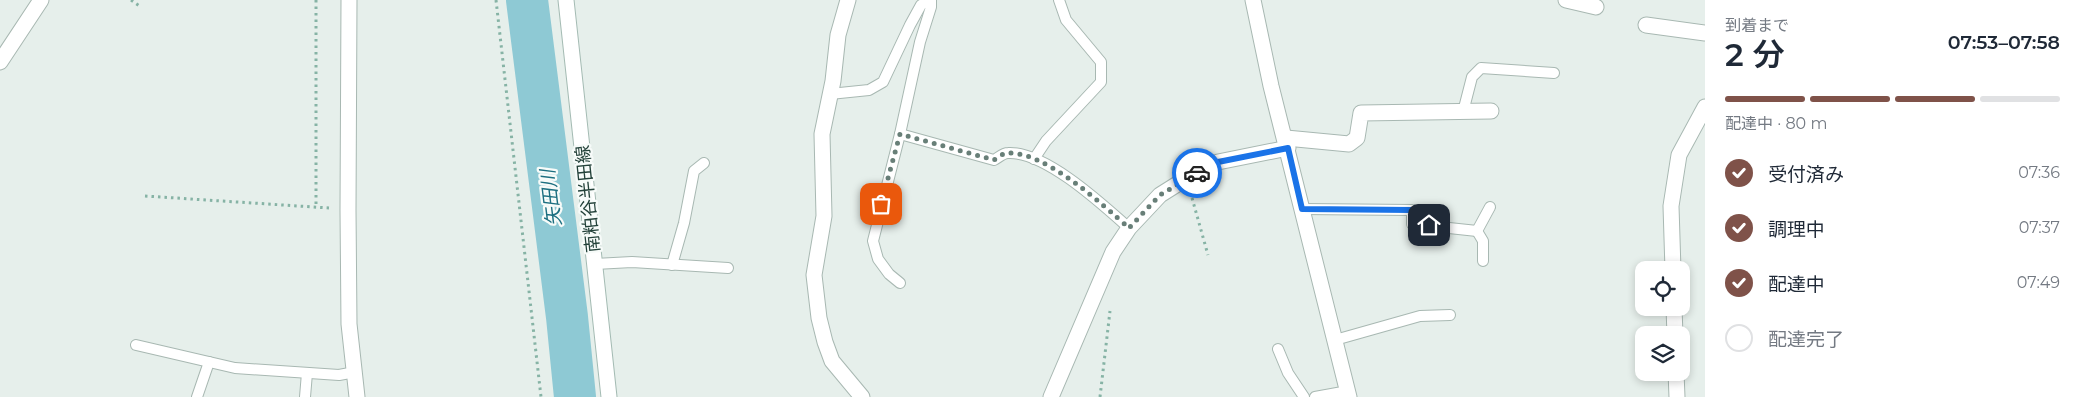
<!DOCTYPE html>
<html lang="ja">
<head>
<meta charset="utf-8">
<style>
	:root { --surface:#fff; --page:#f6f6f7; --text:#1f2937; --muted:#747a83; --line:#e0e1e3; --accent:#7f5249 }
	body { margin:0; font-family:Montserrat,"Noto Sans JP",sans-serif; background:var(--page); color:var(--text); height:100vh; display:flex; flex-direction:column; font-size:19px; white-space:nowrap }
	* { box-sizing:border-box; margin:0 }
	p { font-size:16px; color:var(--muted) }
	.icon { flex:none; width:28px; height:28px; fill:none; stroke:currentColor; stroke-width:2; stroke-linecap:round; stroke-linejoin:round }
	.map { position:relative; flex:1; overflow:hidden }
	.sheet { display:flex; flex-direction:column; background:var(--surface); width:375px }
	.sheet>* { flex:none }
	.tools { position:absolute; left:1635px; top:261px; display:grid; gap:10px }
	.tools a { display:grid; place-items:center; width:55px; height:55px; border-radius:10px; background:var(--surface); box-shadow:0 2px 8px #0003; font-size:25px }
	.pin { position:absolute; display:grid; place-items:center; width:42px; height:42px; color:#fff; margin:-21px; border-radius:10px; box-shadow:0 2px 8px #0006 }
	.courier { position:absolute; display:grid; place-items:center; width:50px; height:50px; margin:-25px; border:4px solid #1a73e8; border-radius:50%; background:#fff; color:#222; box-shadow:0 1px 6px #0007 }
	.headline em { font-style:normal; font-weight:600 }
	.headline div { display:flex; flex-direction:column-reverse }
	.headline { display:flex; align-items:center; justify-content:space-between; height:85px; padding:0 20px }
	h1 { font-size:32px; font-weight:600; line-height:38px }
	.bar { display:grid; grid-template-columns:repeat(4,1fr); gap:8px 5px; align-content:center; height:60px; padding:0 20px }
	.bar i { height:6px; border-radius:4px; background:var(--line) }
	.bar .current { background:var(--accent) }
	.bar p { grid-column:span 4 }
	ol { padding:0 20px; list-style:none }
	li { display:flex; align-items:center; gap:15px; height:55px }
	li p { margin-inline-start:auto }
	li .icon { padding:5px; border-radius:50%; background:var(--accent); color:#fff; stroke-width:4 }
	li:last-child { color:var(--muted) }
	li i { width:28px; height:28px; border:2px solid var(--line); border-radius:50% }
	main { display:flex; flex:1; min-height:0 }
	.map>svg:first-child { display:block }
</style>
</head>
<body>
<main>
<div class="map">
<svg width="1705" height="397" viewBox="0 0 1705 397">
	<rect width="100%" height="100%" fill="#e6efeb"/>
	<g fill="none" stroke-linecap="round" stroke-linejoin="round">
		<!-- river -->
		<path stroke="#8ec9d4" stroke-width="42" d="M 527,0 L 567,317 L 575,397"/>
		<defs>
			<g id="service">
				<path d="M 830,94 L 869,90 L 883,82 L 910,25 L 921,5 L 929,0"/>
				<path d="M 1463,112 L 1472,77 L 1481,68 L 1554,73"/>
				<path d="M 900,134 L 994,160 C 998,158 1003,153 1008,153 C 1045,151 1102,204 1129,228"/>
				<path d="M 1034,159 L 1046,141 L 1101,82 L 1101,62 L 1066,20 L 1059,0"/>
				<path d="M 1302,209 L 1412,210 L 1412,224 L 1477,231 L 1490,207"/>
				<path d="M 1477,231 L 1483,241 L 1483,261"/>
				<path d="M 595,264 L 632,262 L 728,268"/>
				<path d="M 672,265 L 684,223 L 694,171 L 704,163"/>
				<path d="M 900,283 L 889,274 L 878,259 L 873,241 L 900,134 L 920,42 L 931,7 L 931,0"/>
				<path d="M 1335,340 L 1420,316 L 1450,315"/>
				<path d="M 136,345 L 235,368 L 339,375 L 355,372"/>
				<path d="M 1278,349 L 1288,373 L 1304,397"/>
				<path d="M 197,397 L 209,362"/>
				<path d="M 305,397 L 307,373"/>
				<path d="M 1315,397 L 1348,391"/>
			</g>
			<g id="minor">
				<path d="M 349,0 L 348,210 L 349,324 L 357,397"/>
				<path d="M 848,0 L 838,35 L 833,81 L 822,134 L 824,216 L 814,275 L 819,318 L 825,342 L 832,361 L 862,397"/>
				<path d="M 1253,0 L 1271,86 L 1349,397"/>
				<path d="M 1566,0 L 1596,7"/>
				<path d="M 1646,25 L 1705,33"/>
				<path d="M 0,62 L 41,0"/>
				<path d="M 1286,138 L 1349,144 L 1357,138 L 1361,113 L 1491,111"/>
				<path d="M 1051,397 L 1113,252 L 1129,228 L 1145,211 L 1160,195 L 1187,178 L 1218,162 L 1288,148"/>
			</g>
			<g id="tertiary">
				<path d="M 1673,270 L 1671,206 L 1679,155 L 1705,107"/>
				<path d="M 1674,308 L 1675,335"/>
				<path d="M 1676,372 L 1677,397"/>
			</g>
			<path id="secondary" d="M 566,0 L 609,397"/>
		</defs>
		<!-- service casing -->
		<use href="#service" stroke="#a8b8b2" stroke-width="12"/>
		<!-- minor casing -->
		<use href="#minor" stroke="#a8b8b2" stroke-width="17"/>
		<!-- tertiary casing -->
		<use href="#tertiary" stroke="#a8b8b2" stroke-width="17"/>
		<!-- secondary casing -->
		<use href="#secondary" stroke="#a4bbb3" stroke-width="17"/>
		<!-- path -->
		<g stroke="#86b3a5" stroke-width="3" stroke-dasharray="2.5 4" stroke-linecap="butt">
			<path d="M 131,0 L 141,7"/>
			<path d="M 316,0 L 316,208"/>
			<path d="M 496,0 L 541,397"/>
			<path d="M 145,196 L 329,208"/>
			<path d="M 1192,198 L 1208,255"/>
			<path d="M 1100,397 L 1110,311"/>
		</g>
		<!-- service -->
		<use href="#service" stroke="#fff" stroke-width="10"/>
		<!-- minor -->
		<use href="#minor" stroke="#fff" stroke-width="15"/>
		<!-- tertiary -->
		<use href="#tertiary" stroke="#fff" stroke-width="15"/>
		<!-- secondary -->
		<use href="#secondary" stroke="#fff" stroke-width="15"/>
	</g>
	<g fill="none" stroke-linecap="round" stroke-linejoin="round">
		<!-- done -->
		<path stroke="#687f78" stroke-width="5" stroke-dasharray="0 9" d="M 881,204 L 900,134 L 994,160 C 998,158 1003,153 1007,153 C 1045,151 1102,204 1129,228 L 1160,195 L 1197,173"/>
		<!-- route -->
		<path stroke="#1a73e8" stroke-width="6" d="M 1197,173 L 1218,162 L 1288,148 L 1302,209 L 1412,210 L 1412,224 L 1429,225"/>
	</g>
	<g text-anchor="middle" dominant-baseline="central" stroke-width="4.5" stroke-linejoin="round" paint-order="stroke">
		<!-- street labels -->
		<g font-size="18" fill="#24423a" stroke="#f7fbf9">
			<text transform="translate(588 199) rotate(-96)">南粕谷半田線</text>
		</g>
		<!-- water labels -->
		<g font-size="19" font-style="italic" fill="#1c6f80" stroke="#f7fbf9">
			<text transform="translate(551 198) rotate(-97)">矢田川</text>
		</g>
	</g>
</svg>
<div class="tools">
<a><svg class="icon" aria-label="locate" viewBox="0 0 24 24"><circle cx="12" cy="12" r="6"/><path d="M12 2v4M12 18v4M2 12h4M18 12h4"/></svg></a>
<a><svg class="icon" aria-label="layers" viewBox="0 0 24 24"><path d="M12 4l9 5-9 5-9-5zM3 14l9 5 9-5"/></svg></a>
</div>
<div class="pin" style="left:881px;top:204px;background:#ea580c"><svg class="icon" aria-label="bag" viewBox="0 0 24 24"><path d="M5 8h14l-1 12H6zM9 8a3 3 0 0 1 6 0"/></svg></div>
<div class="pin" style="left:1429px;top:225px;background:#1f2937"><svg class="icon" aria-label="home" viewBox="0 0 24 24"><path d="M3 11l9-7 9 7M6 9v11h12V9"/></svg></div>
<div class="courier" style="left:1197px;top:173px"><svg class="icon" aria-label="car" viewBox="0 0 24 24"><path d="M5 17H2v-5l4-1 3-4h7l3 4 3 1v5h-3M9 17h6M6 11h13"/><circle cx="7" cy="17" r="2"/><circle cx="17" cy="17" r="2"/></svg></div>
</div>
<section class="sheet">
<div class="headline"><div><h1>2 分</h1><p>到着まで</p></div><em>07:53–07:58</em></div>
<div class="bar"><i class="current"></i><i class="current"></i><i class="current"></i><i></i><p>配達中 · 80 m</p></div>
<ol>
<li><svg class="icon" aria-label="check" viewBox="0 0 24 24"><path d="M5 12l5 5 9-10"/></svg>受付済み<p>07:36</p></li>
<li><svg class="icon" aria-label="check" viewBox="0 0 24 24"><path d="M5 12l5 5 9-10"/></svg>調理中<p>07:37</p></li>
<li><svg class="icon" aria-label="check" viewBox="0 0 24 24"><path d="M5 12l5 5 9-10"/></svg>配達中<p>07:49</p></li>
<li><i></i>配達完了</li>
</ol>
</section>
</main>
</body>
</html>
